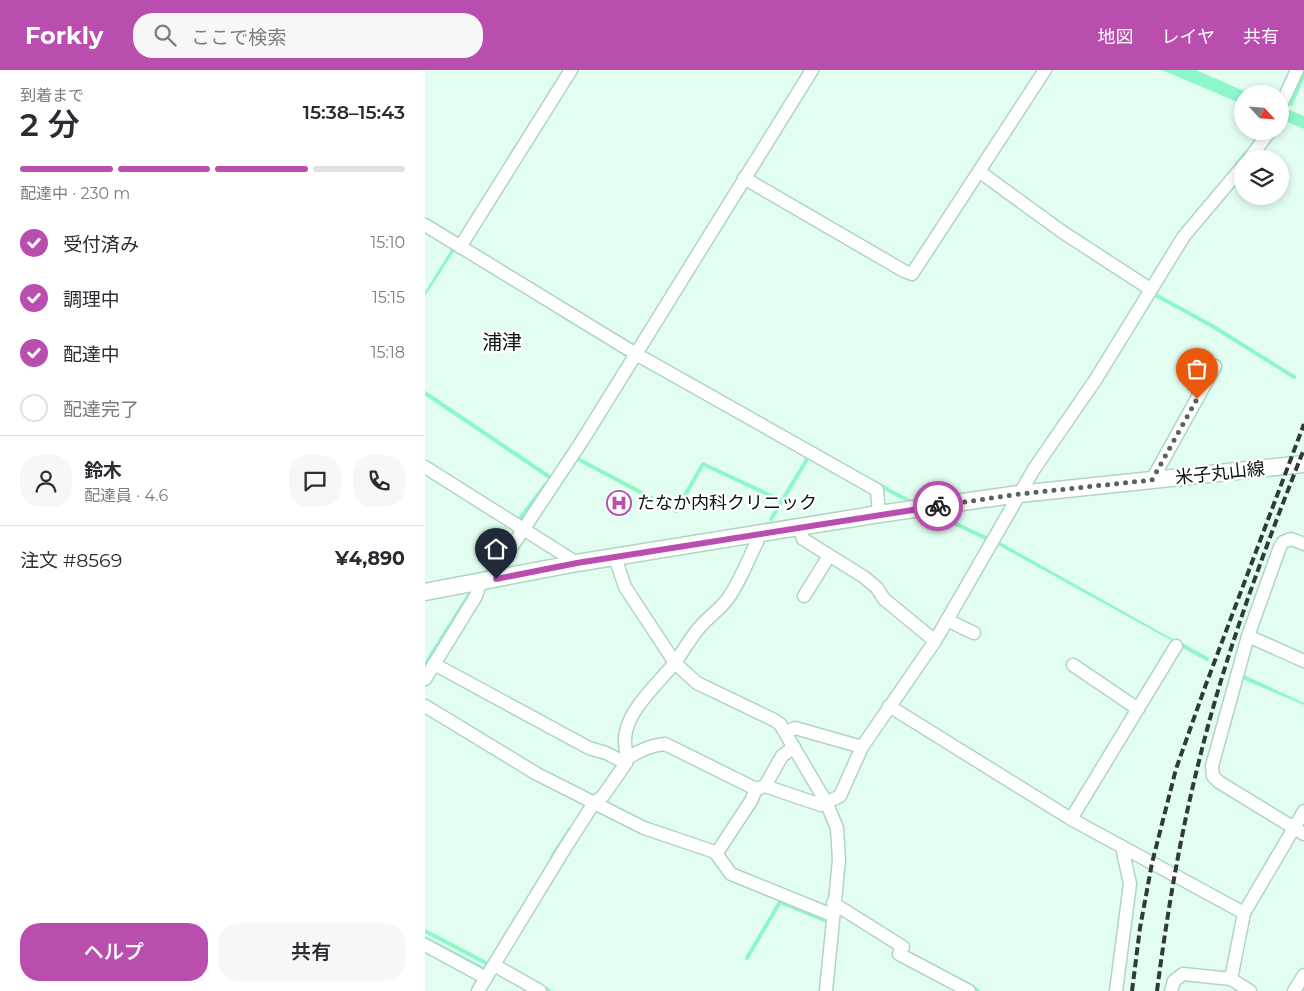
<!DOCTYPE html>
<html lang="ja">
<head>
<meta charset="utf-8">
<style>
	:root { --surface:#fff; --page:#f7f7f7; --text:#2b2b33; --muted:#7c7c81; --line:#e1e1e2; --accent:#ba4eae }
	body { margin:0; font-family:Montserrat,"Noto Sans JP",sans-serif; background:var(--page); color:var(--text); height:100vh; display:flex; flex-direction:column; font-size:19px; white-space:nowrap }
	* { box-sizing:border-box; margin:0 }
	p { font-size:16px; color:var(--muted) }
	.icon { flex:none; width:28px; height:28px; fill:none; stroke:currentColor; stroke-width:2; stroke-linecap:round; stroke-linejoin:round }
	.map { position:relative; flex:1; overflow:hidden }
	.side { display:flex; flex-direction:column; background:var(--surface); width:425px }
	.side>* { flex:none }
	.needle { width:32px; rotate:116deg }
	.tools { position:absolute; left:809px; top:15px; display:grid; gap:10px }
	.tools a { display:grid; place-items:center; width:55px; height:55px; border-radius:50%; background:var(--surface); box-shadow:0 2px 8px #0003; font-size:25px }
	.pin { position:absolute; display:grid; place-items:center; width:42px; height:42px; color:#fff; margin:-51px -21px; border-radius:50% 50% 50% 0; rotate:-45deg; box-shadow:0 0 5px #0007 }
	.pin .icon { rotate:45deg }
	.courier { position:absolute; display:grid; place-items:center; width:50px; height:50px; margin:-25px; border:4px solid #ba4eae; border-radius:50%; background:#fff; color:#222; box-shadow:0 1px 6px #0007 }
	.overview em { font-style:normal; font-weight:600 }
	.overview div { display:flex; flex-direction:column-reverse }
	.overview { display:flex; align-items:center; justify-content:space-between; height:85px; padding:0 20px }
	h1 { font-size:32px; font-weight:600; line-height:38px }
	.bar { display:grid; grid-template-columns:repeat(4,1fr); gap:8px 5px; align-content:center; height:60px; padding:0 20px }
	.bar i { height:6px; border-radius:4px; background:var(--line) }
	.bar .selected { background:var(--accent) }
	.bar p { grid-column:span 4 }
	.line { display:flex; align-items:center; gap:12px; padding:0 20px; border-top:1px solid var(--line) }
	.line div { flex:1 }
	.round { display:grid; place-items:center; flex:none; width:52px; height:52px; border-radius:20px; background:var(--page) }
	ol { padding:0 20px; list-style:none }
	li { display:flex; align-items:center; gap:15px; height:55px }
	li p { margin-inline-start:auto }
	li .icon { padding:5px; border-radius:50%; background:var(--accent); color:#fff; stroke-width:4 }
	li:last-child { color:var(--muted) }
	li i { width:28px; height:28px; border:2px solid var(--line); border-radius:50% }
	.button { display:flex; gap:10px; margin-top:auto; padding:10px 20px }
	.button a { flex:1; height:58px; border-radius:20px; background:var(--accent); color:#fff; font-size:20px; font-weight:600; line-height:58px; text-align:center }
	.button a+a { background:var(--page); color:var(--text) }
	header { display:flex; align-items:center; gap:30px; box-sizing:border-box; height:70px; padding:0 25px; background:var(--accent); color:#fff }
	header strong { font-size:24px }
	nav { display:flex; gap:28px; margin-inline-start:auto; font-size:18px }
	.search { width:350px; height:45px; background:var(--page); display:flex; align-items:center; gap:12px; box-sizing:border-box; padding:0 18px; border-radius:20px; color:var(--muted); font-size:19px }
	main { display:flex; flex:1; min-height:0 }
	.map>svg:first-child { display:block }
</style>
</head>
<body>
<header>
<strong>Forkly</strong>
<div class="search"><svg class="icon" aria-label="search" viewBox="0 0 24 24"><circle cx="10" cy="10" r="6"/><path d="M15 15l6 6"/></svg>ここで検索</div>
<nav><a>地図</a><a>レイヤ</a><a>共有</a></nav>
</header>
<main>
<section class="side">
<div class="overview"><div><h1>2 分</h1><p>到着まで</p></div><em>15:38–15:43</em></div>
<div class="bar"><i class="selected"></i><i class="selected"></i><i class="selected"></i><i></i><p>配達中 · 230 m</p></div>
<ol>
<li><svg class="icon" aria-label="check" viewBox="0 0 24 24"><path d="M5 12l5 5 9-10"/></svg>受付済み<p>15:10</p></li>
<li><svg class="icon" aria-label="check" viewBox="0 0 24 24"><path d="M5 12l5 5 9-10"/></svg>調理中<p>15:15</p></li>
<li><svg class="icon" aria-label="check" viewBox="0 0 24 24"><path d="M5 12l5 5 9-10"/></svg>配達中<p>15:18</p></li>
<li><i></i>配達完了</li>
</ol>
<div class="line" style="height:90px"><a class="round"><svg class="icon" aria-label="person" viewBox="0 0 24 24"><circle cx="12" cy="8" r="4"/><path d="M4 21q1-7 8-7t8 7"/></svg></a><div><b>鈴木</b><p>配達員 · 4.6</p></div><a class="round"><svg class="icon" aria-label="chat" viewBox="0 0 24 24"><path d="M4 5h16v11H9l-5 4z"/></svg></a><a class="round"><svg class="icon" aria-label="phone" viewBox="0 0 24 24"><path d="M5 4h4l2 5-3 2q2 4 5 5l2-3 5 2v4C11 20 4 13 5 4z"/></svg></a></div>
<div class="line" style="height:65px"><div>注文 #8569</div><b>¥4,890</b></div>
<div class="button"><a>ヘルプ</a><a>共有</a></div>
</section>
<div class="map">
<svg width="879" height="921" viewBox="0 0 879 921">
	<rect width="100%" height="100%" fill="#e2fef1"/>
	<!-- water -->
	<g fill="#8df7ca">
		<path d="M 737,0 L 771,0 L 826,24 L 818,24 L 817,34 Z"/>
		<path d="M 855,36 L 879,46 L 879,59 L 855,49 Z"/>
		<path d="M 27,178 L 30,180 L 0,226 L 0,222 Z"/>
		<path d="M 573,471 L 751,571 L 751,573 L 571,474 Z"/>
		<path d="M 819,605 L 879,633 L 879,635 L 817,609 Z"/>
		<path d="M 0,866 L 59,897 L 58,900 L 0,869 Z"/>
	</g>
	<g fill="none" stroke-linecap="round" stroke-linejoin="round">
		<!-- stream -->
		<g stroke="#8df7ca" stroke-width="4">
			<path d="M 866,34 L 879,4"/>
			<path d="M 812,94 L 822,82"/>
			<path d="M 727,223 L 789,257 L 869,307"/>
			<path d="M 0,323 L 126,408"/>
			<path d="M 151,388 L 251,441 L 278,394 L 357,431"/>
			<path d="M 454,415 L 488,433"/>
			<path d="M 508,443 L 565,470"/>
			<path d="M 346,449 L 384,386"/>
			<path d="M 94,450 L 121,414"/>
			<path d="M 755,574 L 782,589"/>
			<path d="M 0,595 L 44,525"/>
			<path d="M 127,787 L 145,759"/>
			<path d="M 0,861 L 63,894"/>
			<path d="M 322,888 L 355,832 L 399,850"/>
			<path d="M 117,917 L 124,921"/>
			<path d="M 546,917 L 553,921"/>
		</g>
		<defs>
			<g id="minor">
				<path d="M 855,37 L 872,0"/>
				<path d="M 824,89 L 845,61"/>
				<path d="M 555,102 L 636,161 L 725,219"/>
				<path d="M 319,108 L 479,201 L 487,204 L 620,0"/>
				<path d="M 0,155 L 211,284 L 452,420 L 454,444"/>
				<path d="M 35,177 L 146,0"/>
				<path d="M 0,397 L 152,493"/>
				<path d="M 727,410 L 790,296"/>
				<path d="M 375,458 L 378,469 L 439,507 L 452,518 L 459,529 L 510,571"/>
				<path d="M 879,474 L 866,469 L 858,472 L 855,477 L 823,566 L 787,696 L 788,706 L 794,712 L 879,764"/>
				<path d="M 190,487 L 200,517 L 250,593 L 272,613 L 349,650 L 355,654 L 401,732 L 412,758 L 414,790 L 401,921"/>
				<path d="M 71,509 L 72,499 L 157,371 L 387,0"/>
				<path d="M 379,526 L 404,486"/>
				<path d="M 522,550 L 549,563"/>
				<path d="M 823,566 L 879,591"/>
				<path d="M 9,594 L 164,678 L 181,683 L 201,693"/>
				<path d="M 648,595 L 713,639"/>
				<path d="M 0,609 L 51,526 L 55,513"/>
				<path d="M 0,636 L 112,704 L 219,758 L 290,782 L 306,804 L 407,845"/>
				<path d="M 464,636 L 646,749 L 819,843"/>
				<path d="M 361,662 L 370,658 L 437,677 L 510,571 L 609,399 L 671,309 L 759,166 L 818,96"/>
				<path d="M 203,688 C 215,680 226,675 240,674 L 331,719 L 340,716 L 396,735 L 415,726 L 437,677"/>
				<path d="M 340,716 L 357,686 L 369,677"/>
				<path d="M 646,749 L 751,576"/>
				<path d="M 291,784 L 326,731 L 331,719"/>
				<path d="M 408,833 L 478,877 L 474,884 L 544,921"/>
				<path d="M 0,875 L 61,908"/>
				<path d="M 69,895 L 115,921"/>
				<path d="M 806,909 L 819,843 L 879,741"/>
				<path d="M 53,921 L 140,778 L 169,733 L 178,726 L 201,693 L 203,688 C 188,649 230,619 251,591 C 259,580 266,567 275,557 C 284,546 296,539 304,527 C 315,511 323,490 332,472 L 331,465"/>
				<path d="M 691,921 L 705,814 L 697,777"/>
				<path d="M 746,921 L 749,911 L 758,904 L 806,909 L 825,921"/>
				<path d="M 869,921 L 879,905"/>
			</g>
			<path id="major" d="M 0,522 L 152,493 L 454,444 L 594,424 L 879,394"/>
		</defs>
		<!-- minor casing -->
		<use href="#minor" stroke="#b2d4c4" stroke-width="15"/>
		<!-- major casing -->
		<use href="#major" stroke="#b2d4c4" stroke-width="19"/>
		<!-- minor -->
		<use href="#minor" stroke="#fff" stroke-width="12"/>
		<!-- major -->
		<use href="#major" stroke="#fff" stroke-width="16"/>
		<!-- rail -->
		<g stroke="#2d3c35" stroke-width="4" stroke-dasharray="8 4" stroke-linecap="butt">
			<path d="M 707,921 L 715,858 L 727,793 L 751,699 L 780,617 L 879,354"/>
			<path d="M 732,921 C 742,844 755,766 774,691 C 800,584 839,481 879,379"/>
		</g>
	</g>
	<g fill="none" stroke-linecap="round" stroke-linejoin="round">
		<!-- done -->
		<path stroke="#54655d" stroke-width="5" stroke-dasharray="0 9" d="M 513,436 L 594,424 L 727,410 L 772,329"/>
		<!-- route -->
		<path stroke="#ba4eae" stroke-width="6" d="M 71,509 L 152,493 L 513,436"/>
	</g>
	<!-- icons -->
	<defs>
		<symbol id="hospital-ring" viewBox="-11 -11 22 22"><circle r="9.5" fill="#fff" stroke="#ba4eae" stroke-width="1.5"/><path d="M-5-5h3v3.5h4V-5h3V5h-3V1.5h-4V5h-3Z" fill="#ba4eae"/></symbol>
	</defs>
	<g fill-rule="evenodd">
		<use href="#hospital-ring" x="180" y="419" width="28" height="28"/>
	</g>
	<g text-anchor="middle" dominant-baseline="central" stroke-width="5" stroke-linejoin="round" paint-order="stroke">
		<!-- street labels -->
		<g font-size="18" fill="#07130d" stroke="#fff">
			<text transform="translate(795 403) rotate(-6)">米子丸山線</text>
		</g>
		<!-- poi labels -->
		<g font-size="18" fill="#07130d" stroke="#fff" text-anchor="start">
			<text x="212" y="433">たなか内科クリニック</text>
		</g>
		<!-- quarter labels -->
		<g font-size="20" fill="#07130d" stroke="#fff">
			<text x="77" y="272">浦津</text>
		</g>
	</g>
</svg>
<div class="tools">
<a><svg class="needle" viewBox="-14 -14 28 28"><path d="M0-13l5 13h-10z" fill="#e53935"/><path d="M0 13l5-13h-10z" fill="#7c7c81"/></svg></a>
<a><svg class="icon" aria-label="layers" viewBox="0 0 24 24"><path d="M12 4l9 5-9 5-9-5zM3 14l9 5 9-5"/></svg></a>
</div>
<div class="pin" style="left:772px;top:329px;background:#ea580c"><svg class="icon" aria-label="bag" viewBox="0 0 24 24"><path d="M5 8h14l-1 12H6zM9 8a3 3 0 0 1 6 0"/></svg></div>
<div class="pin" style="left:71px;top:509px;background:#1f2937"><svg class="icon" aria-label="home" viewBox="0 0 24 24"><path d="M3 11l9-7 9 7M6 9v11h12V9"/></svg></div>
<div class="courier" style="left:513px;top:436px"><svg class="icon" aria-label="bike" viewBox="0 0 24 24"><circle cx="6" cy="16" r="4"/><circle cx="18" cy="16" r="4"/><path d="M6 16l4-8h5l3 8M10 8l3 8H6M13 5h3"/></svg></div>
</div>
</main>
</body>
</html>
